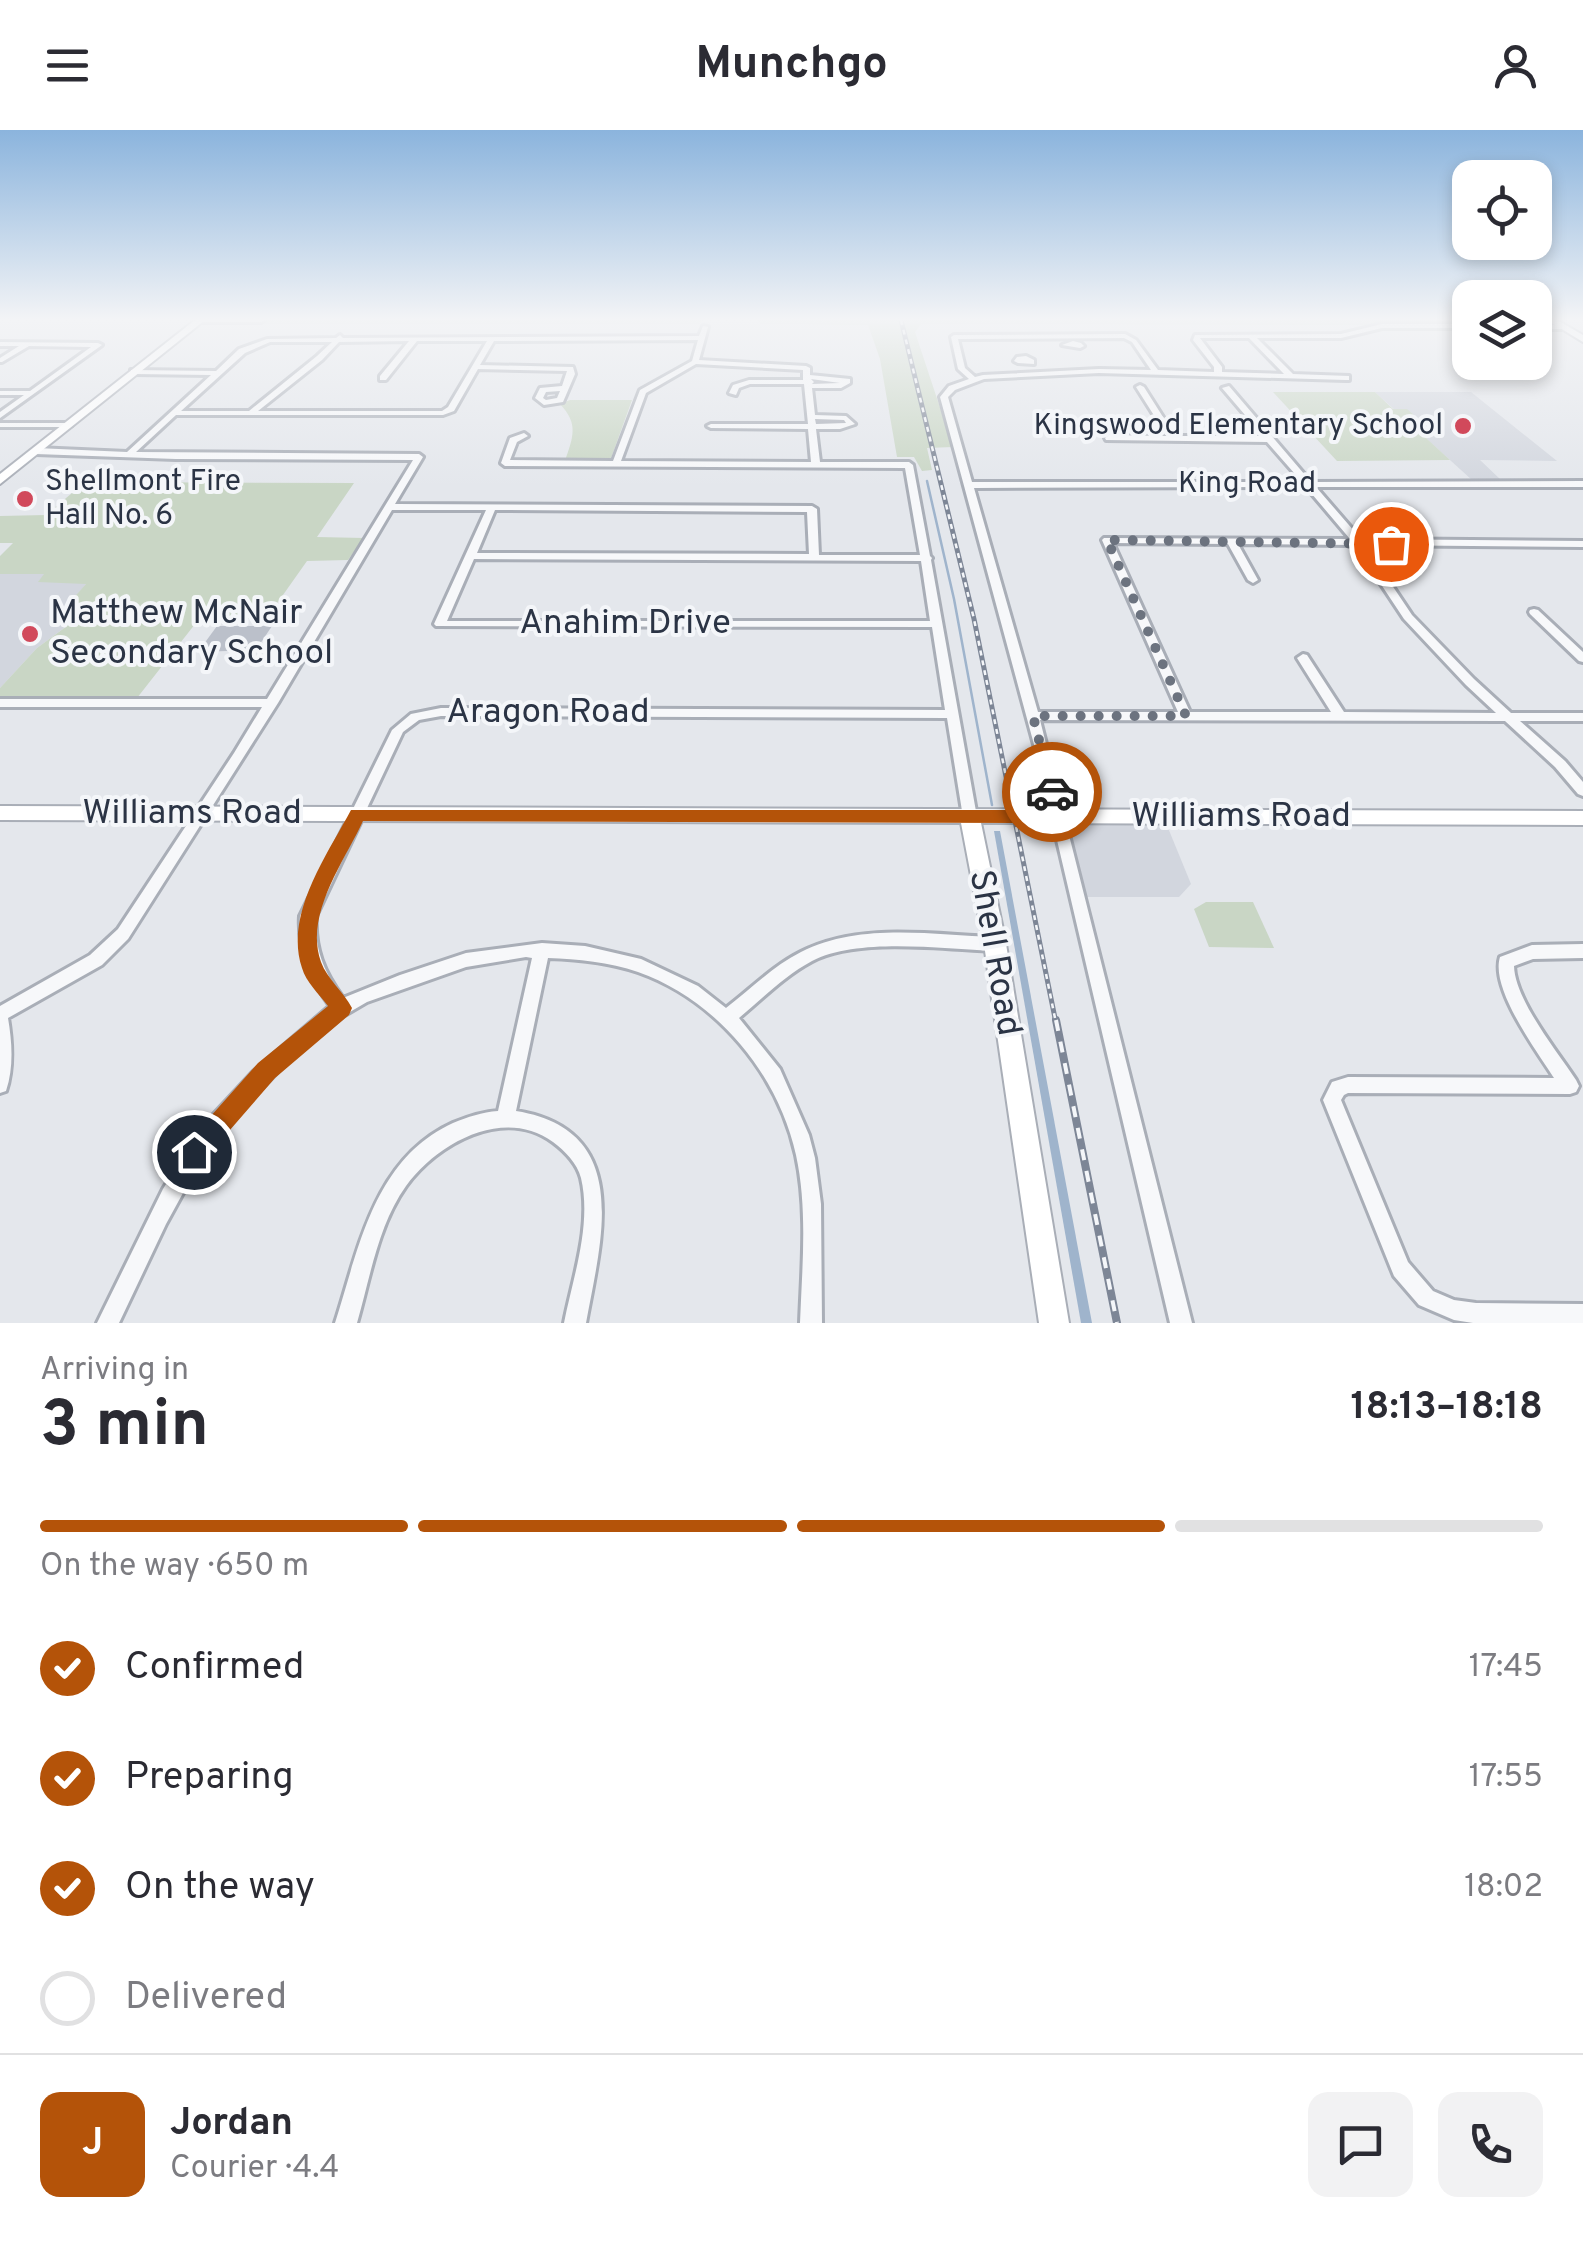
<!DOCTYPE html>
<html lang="en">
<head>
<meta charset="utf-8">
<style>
	:root { --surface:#fff; --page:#f2f2f3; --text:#2b2b33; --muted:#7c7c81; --line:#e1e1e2; --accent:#b45309 }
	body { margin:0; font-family:Overpass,sans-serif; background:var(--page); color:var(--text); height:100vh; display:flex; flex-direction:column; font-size:38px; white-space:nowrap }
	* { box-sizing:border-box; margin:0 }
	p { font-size:32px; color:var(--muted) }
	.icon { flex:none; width:55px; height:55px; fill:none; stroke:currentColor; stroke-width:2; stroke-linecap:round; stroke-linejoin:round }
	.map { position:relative; height:1193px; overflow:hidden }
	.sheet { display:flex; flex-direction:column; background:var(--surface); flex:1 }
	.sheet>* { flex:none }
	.tools { position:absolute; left:1452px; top:30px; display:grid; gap:20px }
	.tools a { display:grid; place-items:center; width:100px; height:100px; border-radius:20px; background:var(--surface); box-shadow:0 5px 15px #0003; font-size:50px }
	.pin { position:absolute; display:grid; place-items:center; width:85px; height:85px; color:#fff; margin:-42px; border:5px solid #fff; border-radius:50%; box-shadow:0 2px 10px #0007 }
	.courier { position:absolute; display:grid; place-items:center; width:100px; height:100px; margin:-50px; border:8px solid #b45309; border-radius:50%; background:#fff; color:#222; box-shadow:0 2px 12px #0007 }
	.head em { font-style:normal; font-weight:700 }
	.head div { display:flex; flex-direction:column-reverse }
	.head { display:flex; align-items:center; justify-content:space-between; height:170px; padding:0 40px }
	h1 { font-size:65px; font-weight:700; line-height:75px }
	.bar { display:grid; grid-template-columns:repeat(4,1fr); gap:15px 10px; align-content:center; height:120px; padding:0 40px }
	.bar i { height:12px; border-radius:8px; background:var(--line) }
	.bar .current { background:var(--accent) }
	.bar p { grid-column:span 4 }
	.line { display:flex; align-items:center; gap:25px; padding:0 40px; border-top:2px solid var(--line) }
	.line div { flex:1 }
	.round { display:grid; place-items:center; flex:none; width:105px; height:105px; border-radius:20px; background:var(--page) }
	ol { padding:0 40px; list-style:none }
	li { display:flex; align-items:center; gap:30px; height:110px }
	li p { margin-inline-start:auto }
	li .icon { padding:10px; border-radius:50%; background:var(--accent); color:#fff; stroke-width:4 }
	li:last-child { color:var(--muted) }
	li i { width:55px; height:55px; border:5px solid var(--line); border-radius:50% }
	header { display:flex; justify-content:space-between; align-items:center; height:130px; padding:0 40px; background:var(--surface); font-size:45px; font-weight:700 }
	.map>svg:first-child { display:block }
</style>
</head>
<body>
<header><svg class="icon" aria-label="menu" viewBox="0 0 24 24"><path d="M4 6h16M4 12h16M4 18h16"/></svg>Munchgo<svg class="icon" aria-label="person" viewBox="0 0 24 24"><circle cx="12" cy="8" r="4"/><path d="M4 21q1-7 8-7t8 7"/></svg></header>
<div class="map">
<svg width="1583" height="1193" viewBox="0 0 1583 1193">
	<rect width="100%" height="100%" fill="#e4e7ec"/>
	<!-- built -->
	<g fill="#d2d6de">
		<path d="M 1375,262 L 1471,262 L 1557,331 L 1480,330 L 1501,350 L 1472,350 Z"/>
		<path d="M 0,444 L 46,444 L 39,451 L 87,453 L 61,483 L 83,484 L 37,518 L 0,558 Z"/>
		<path d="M 1066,691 L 1166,693 L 1191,754 L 1179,767 L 1086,767 Z"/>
	</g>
	<!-- green -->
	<g fill="#c9d6c5">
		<path d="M 264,190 L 734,190 L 703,190 L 699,194 L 259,194 Z"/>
		<path d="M 759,190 L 1372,190 L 1470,191 L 1470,195 L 921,194 L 915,202 L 953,317 L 927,318 L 932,340 L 922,341 L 914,327 L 897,327 L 880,229 L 868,195 L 760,194 Z"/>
		<path d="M 1273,262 L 1375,262 L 1393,279 L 1407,279 L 1414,285 L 1402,286 L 1450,330 L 1337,331 Z"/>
		<path d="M 570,270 L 632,270 L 610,331 L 565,331 C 573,307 579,294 560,274 Z"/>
		<path d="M 85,352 L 354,353 L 317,407 L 364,408 L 348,430 L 307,431 L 266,489 L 199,489 L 137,568 L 0,567 L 0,558 L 37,518 L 82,485 L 60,483 L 86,454 L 38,452 L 44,444 L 0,444 L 0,426 L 13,413 L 0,413 L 0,386 L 46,385 Z"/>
		<path d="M 1206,772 L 1253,772 L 1274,818 L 1209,817 L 1194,779 Z"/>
	</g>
	<!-- water -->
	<path fill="#9fb4cc" d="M 994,701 L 1000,701 L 1092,1193 L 1081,1193 Z"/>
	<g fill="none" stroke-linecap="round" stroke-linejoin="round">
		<!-- stream -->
		<path stroke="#9fb4cc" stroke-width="2.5" d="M 927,351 L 954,469 L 992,675"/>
	</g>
	<!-- building -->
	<path fill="#bbc0ca" d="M 217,496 L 272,496 L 256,520 L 198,522 Z"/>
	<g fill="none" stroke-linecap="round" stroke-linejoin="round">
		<defs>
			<g id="street">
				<path d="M 197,190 L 264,190 L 261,192 L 200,192 Z"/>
				<path d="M 1382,194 L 1470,194 L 1470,198 L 1382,198 L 1341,208 L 1257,208 L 1293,244 L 1349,246 L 1349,250 L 1346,250 L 1099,243 L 984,249 L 955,260 L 948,267 L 972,352 L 1302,352 L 1267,312 L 1106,310 L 1105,308 L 1109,305 L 1167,306 L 1136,257 L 1140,255 L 1144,257 L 1175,306 L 1263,306 L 1222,258 L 1229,256 L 1311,352 L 1583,351 L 1583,357 L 1316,357 L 1361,409 L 1583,411 L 1583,417 L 1365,415 L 1412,485 L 1474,549 L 1511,583 L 1583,583 L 1583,591 L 1520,591 L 1565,631 L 1583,652 L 1583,666 L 1578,664 L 1555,637 L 1505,591 L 1040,590 L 1192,1193 L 1170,1193 L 1039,633 L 940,267 L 949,256 L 969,249 L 958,239 L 951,207 L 954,205 L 1125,204 L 1136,210 L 1158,240 L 1214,242 L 1214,237 L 1193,210 L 1195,205 L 1341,204 ZM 1124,208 L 1132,212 L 1151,240 L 1099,239 L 983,245 L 975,247 L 965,238 L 958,209 ZM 1200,208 L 1249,208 L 1284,244 L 1222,242 L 1222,237 ZM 1306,357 L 1350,409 L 1104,408 L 1102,410 L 1178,582 L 1038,582 L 974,358 ZM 1113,413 L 1228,414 L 1248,450 L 1253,453 L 1258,450 L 1238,414 L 1355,415 L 1404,489 L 1466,555 L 1496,583 L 1344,582 L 1307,525 L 1303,524 L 1297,528 L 1331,582 L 1190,582 Z"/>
				<path d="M 1535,195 L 1563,195 L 1566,197 L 1563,199 L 1535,199 Z"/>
				<path d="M 703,196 L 708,197 L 699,230 L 806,236 L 810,238 L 810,245 L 850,249 L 850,253 L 841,258 L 812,258 L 815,285 L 846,286 L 855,294 L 840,299 L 816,299 L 820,332 L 909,332 L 913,335 L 930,426 L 932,428 L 931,430 L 977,687 L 975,691 L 965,691 L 963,687 L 947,588 L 441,586 L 419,590 L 403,602 L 316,786 C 314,819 324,842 343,868 L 400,845 L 466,823 L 542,813 L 585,816 L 641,829 L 698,856 L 726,878 C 751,859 773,836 801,822 C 859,792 933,805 995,807 L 1001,809 L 1003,814 L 1001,819 L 995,821 C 943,819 858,807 812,831 C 784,846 762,869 739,888 L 780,939 L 809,1005 L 815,1028 L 821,1074 L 822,1193 L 800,1193 C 802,1138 808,1080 796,1025 C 778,944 717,870 638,842 C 609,832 578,829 548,828 L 516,981 C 634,1000 601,1110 586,1193 L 564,1193 C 573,1147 592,1095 581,1048 C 577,1033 565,1021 553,1012 C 504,976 437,1013 406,1056 C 378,1095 370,1148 357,1193 L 335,1193 C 359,1118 374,1029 453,993 C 468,987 482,982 498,981 L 532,828 L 526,827 L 466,837 L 367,872 L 343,886 L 284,935 L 230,991 L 200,1032 L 166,1094 L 119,1193 L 97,1193 L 163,1059 L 201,998 L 253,942 L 330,876 C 310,848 298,822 300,786 L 392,600 L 411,584 L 441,578 L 945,580 L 932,497 L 436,496 L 434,494 L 486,380 L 392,380 L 278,573 L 128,809 L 102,835 L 8,888 C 12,912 14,937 6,961 L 0,963 L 0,876 L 90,825 L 118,799 L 234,623 L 262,577 L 0,577 L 0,569 L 267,569 L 413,330 L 176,329 L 36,324 L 32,321 L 36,318 L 127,322 L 211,245 L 134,244 L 131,244 L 131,240 L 216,241 L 239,219 L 267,209 L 336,208 L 340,205 L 343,208 L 699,206 ZM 698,210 L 692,231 L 640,260 L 613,331 L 510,330 L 517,312 L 528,306 L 524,303 L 510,308 L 501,333 L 505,336 L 905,338 L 920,425 L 819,425 L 817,379 L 812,376 L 395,374 L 423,327 L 419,324 L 136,322 L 176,285 L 443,285 L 454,281 L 478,239 L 567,241 L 562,256 L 540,258 L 535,268 L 544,275 L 563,272 L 575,244 L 573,237 L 480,235 L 494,211 ZM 409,211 L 380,246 L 380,250 L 386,250 L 417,211 L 487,211 L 448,277 L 442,281 L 258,281 L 322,230 L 339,212 ZM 270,212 L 332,212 L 317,226 L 249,281 L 181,281 L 245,223 ZM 696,234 L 803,240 L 803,250 L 749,250 L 733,255 L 729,263 L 736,265 L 739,258 L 750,254 L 804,254 L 808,294 L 711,294 L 707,296 L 711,298 L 808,299 L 811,332 L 621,331 L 646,263 ZM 811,249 L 840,253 L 812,254 L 814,252 ZM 560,261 L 557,268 L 546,270 L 543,268 L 546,262 ZM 815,289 L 844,290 L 846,293 L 816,294 ZM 495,380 L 807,382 L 809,424 L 477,423 ZM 474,429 L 921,431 L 930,491 L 447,491 Z"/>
				<path d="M 1073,211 L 1081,213 L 1084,216 L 1080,218 L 1062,215 Z"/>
				<path d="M 0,212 L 98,213 L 102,215 L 0,288 L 0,282 L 24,265 L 0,265 L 0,261 L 30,261 L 91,217 L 29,216 L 2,232 L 0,232 L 0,228 L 19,216 L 0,216 Z"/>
				<path d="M 1026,226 L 1034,230 L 1034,234 L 1018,233 L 1014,231 L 1017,227 Z"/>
				<path d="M 0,293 L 68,293 L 72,295 L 68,297 L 0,297 Z"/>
				<path d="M 1534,479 L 1538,480 L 1583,522 L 1583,532 L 1579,531 L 1530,484 L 1529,482 L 1530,480 Z"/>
				<path d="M 1583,814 L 1583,828 L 1533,829 L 1514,836 C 1515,870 1557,921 1576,950 L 1579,956 L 1576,962 L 1570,964 L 1348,963 L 1344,965 L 1341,970 L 1408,1132 L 1433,1161 L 1454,1170 L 1476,1173 L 1583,1174 L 1583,1193 L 1473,1193 L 1454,1190 L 1419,1175 L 1394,1146 L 1323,970 L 1332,952 L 1348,947 L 1554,948 C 1537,921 1490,859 1500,827 L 1532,815 Z"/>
			</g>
			<g id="secondary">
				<path d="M 195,190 L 205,190 L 0,354 L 0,344 Z"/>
				<path d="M 1547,190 L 1557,190 L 1583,205 L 1583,212 Z"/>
				<path d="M 0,676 L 1583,681 L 1583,695 L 981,693 L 1006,814 L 1069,1193 L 1039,1193 L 984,814 L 961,693 L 0,690 Z"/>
			</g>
		</defs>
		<!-- street casing -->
		<use href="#street" stroke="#a9aeb7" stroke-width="6"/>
		<!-- secondary casing -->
		<use href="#secondary" stroke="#a9aeb7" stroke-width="4"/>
		<!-- street -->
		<use href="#street" fill="#f7f8fa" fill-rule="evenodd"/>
		<!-- secondary -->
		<use href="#secondary" fill="#fff" fill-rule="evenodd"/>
		<defs>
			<path id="rail-far1" d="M 901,190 L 974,489 L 1056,893"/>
			<path id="rail" d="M 1056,890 L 1117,1193"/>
		</defs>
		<!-- rail-far1 casing -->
		<use href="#rail-far1" stroke="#7d8696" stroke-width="5"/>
		<!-- rail casing -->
		<use href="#rail" stroke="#7d8696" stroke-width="8"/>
		<!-- rail-far1 -->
		<use href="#rail-far1" stroke="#f4f6f9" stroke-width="2.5" stroke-dasharray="5" stroke-linecap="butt"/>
		<!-- rail -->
		<use href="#rail" stroke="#f4f6f9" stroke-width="4" stroke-dasharray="11" stroke-linecap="butt"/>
	</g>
	<!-- sky -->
	<linearGradient id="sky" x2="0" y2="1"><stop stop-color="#8bb4dd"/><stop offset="0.53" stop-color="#f3f4f6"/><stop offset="1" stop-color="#f3f4f6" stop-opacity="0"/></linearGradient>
	<rect width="1583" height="357" fill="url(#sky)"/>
	<!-- route -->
	<path fill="#b45309" d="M 1052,655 L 1061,662 L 1067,686 L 1058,693 L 363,691 C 344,732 304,785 321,832 C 327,849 344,862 352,878 L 349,885 L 275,948 L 203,1031 L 194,1035 L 186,1031 L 182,1022 L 186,1014 L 258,933 L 328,876 C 319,864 306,852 302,838 C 284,785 327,725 351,680 L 1048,680 L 1044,662 Z"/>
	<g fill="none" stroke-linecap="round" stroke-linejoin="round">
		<!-- done -->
		<path stroke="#6c737f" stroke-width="10" stroke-dasharray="0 18" d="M 1052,662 L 1033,586 L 1186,586 L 1107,410 L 1391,414"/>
	</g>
	<!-- markers -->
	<g fill="#d1495b" stroke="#f4f6f9" stroke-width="4">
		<circle cx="1463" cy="296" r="10"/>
		<circle cx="25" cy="369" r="10"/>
		<circle cx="30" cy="504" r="10"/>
	</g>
	<g text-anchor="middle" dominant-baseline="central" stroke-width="8" stroke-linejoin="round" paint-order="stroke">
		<!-- far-poi labels -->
		<g font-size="30" fill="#2b3445" stroke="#f4f6f9" text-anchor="end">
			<text x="1443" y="296">Kingswood Elementary School</text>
			<text x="45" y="352" text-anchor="start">Shellmont Fire<tspan x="45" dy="34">Hall No. 6</tspan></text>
		</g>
		<!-- far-street labels -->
		<g font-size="30" fill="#2b3445" stroke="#f4f6f9">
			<text x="1247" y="354">King Road</text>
		</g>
		<!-- poi labels -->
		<g font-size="35" fill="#2b3445" stroke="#f4f6f9" text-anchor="start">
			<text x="50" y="484">Matthew McNair<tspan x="50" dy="40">Secondary School</tspan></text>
		</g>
		<!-- street labels -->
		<g font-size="35" fill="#2b3445" stroke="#f4f6f9">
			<text x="625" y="494">Anahim Drive</text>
			<text x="548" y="583">Aragon Road</text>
			<text x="192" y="684">Williams Road</text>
			<text x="1241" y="687">Williams Road</text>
			<text transform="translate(994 823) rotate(80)">Shell Road</text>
		</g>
	</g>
</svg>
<div class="tools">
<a><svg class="icon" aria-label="locate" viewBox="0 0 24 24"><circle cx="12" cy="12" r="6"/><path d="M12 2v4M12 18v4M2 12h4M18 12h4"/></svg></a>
<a><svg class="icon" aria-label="layers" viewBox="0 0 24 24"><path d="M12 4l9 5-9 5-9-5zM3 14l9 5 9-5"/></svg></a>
</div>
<div class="pin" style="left:1391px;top:414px;background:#ea580c"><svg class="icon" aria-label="bag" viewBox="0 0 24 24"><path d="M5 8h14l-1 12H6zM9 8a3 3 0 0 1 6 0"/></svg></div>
<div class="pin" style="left:194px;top:1022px;background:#1f2937"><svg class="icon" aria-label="home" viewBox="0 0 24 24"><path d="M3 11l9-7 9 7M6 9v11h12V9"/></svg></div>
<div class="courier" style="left:1052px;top:662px"><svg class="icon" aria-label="car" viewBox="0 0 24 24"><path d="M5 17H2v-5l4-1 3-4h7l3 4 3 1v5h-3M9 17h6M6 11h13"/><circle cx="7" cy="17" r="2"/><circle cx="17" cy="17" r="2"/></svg></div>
</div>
<section class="sheet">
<div class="head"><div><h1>3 min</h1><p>Arriving in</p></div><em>18:13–18:18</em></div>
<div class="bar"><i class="current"></i><i class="current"></i><i class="current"></i><i></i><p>On the way · 650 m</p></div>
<ol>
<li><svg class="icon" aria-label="check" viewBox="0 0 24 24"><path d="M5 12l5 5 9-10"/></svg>Confirmed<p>17:45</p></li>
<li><svg class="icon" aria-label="check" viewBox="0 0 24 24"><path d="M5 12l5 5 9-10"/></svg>Preparing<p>17:55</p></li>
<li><svg class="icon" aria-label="check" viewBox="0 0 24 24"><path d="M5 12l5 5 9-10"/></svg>On the way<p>18:02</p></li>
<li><i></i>Delivered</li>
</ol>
<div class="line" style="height:180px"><b class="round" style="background:var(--accent);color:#fff">J</b><div><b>Jordan</b><p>Courier · 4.4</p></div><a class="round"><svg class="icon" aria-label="chat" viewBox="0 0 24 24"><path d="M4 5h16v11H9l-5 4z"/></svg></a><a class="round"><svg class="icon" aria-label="phone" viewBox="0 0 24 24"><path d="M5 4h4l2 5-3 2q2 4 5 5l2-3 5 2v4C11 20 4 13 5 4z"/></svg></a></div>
</section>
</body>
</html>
